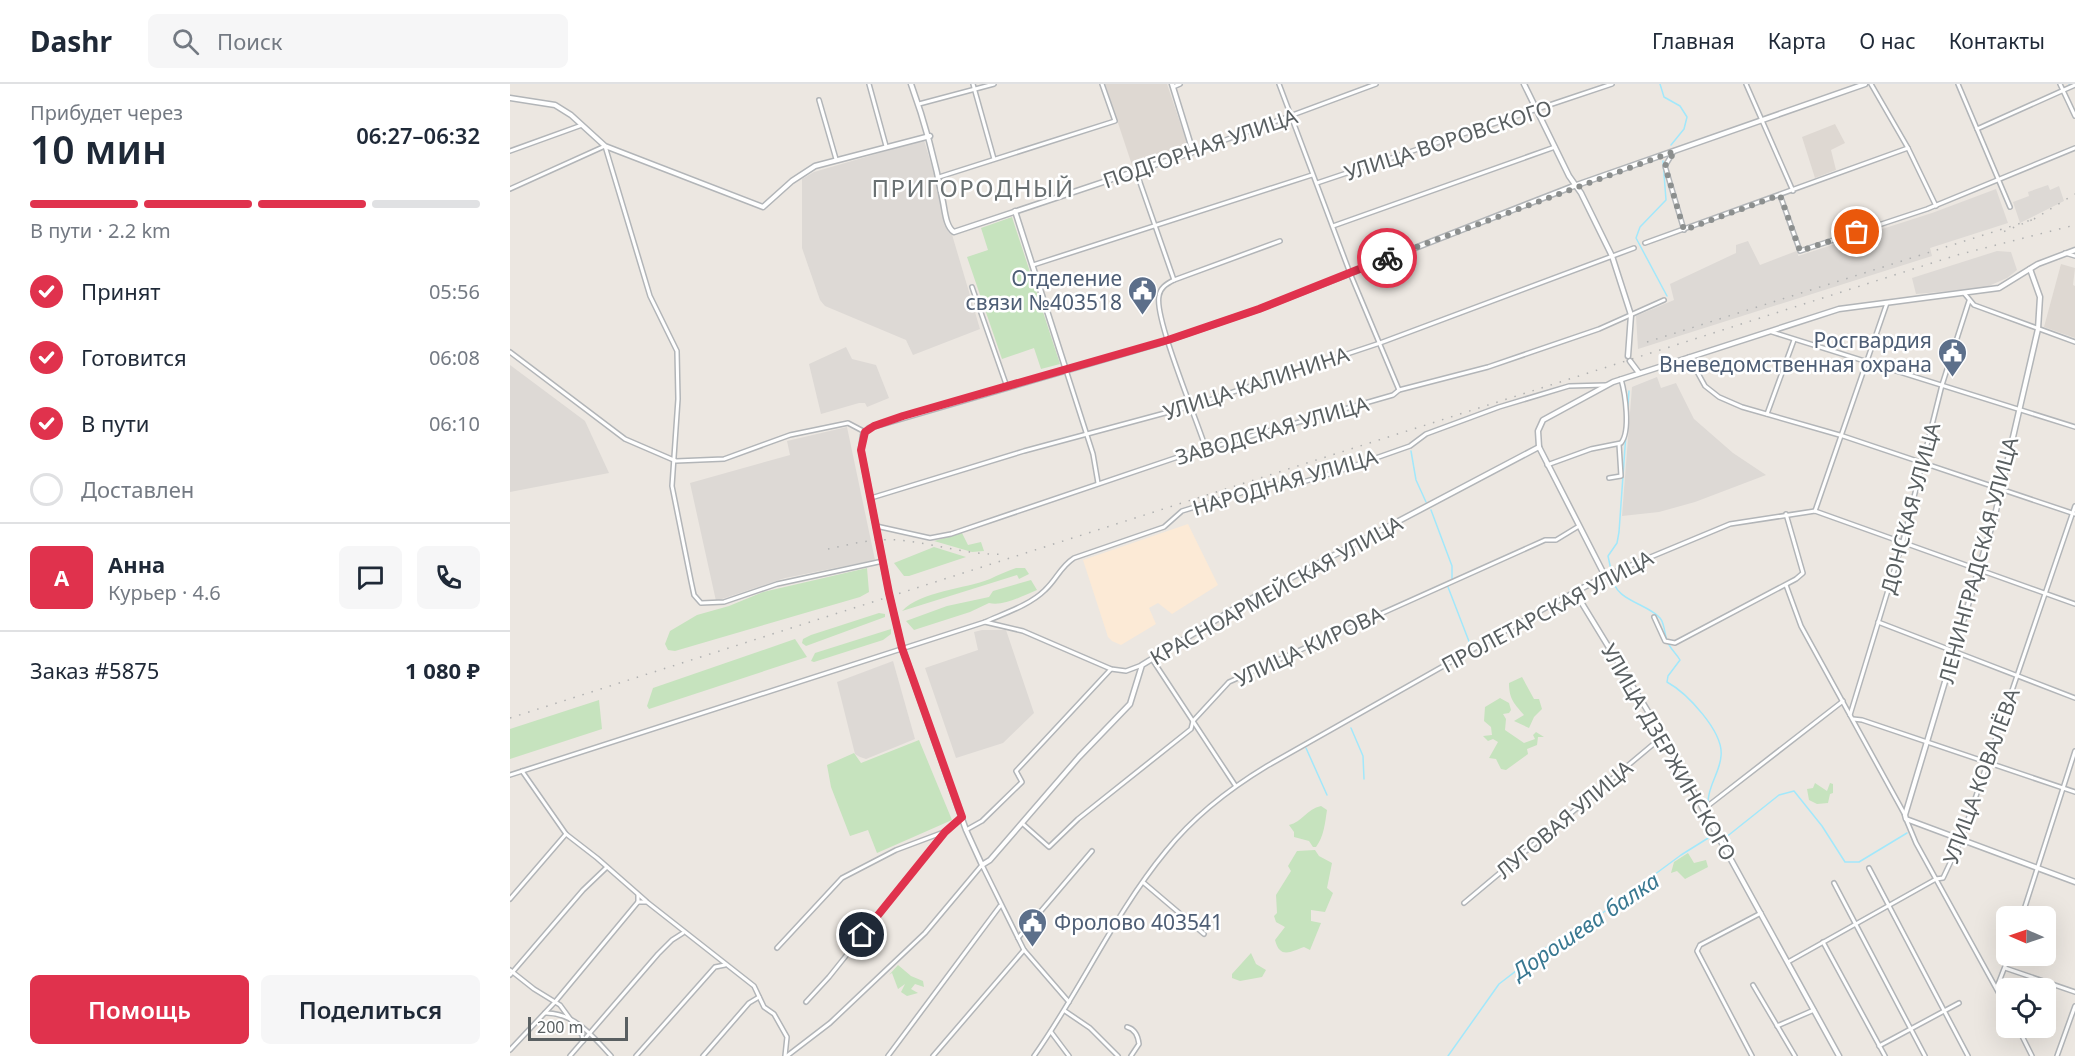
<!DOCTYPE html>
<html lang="ru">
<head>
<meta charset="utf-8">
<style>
	:root { --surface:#fff; --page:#f6f6f7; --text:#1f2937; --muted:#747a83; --line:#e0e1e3; --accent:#e0324d }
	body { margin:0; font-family:"Noto Sans",sans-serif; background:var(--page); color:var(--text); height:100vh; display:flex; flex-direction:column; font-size:22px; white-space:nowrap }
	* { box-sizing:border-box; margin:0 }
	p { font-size:20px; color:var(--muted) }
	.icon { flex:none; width:33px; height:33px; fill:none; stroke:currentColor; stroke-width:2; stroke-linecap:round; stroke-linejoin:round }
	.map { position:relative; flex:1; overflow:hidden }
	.sheet { display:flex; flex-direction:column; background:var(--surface); width:510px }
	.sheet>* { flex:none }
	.needle { width:39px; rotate:272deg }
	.controls { position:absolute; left:1486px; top:822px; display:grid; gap:12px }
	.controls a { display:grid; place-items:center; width:60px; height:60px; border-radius:9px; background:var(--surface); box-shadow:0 6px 24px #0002; font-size:30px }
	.scale { position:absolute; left:18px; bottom:15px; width:100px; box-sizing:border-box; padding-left:6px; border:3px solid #595f61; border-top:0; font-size:16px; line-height:21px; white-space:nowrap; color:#595f61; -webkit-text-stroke:4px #fff; paint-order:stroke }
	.pin { position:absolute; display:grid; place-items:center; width:51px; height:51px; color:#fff; margin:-26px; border:3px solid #fff; border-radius:50%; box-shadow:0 2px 6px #0007 }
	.courier { position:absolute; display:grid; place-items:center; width:60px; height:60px; margin:-30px; border:4px solid #e0324d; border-radius:50%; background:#fff; color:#222; box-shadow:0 2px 8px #0007 }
	.head em { font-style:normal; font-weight:600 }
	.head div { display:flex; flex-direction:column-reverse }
	.head { display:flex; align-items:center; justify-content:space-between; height:102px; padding:0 30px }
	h1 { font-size:39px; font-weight:600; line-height:45px }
	.bar { display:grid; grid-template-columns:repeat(4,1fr); gap:9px 6px; align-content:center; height:72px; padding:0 30px }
	.bar i { height:8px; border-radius:4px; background:var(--line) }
	.bar .current { background:var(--accent) }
	.bar p { grid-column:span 4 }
	.line { display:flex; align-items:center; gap:15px; padding:0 30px; border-top:2px solid var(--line) }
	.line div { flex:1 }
	.round { display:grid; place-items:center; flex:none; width:63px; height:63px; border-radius:9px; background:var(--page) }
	ol { padding:0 30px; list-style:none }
	li { display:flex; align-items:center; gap:18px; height:66px }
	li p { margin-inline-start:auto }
	li .icon { padding:6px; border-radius:50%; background:var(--accent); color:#fff; stroke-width:4 }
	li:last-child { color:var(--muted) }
	li i { width:33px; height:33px; border:3px solid var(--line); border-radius:50% }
	.cta { display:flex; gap:12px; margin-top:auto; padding:12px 30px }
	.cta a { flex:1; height:69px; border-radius:9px; background:var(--accent); color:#fff; font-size:24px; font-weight:600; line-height:69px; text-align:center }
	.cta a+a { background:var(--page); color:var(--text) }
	header { display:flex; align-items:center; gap:36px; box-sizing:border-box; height:84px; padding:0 30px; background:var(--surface); border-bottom:2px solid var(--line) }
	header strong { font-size:28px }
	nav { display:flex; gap:33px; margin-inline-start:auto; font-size:21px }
	.search { width:420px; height:54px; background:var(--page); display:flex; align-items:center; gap:15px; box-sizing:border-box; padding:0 21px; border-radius:9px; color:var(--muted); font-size:22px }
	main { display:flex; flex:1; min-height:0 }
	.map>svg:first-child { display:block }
</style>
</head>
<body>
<header>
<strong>Dashr</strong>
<div class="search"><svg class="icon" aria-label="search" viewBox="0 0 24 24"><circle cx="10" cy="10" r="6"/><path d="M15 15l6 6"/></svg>Поиск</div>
<nav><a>Главная</a><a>Карта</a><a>О нас</a><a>Контакты</a></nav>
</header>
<main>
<section class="sheet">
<div class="head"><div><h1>10 мин</h1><p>Прибудет через</p></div><em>06:27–06:32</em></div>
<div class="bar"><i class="current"></i><i class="current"></i><i class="current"></i><i></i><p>В пути · 2.2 km</p></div>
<ol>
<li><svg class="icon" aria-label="check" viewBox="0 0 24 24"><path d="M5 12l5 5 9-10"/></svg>Принят<p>05:56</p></li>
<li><svg class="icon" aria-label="check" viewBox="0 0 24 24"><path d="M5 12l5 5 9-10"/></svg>Готовится<p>06:08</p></li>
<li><svg class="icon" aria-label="check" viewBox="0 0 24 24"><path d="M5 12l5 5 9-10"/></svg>В пути<p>06:10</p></li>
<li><i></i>Доставлен</li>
</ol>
<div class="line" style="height:108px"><b class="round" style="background:var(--accent);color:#fff">А</b><div><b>Анна</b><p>Курьер · 4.6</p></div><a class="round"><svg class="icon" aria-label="chat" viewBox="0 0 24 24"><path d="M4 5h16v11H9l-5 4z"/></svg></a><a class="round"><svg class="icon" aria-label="phone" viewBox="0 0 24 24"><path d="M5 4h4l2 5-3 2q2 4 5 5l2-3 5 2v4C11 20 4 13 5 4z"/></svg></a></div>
<div class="line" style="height:78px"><div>Заказ #5875</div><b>1 080 ₽</b></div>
<div class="cta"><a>Помощь</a><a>Поделиться</a></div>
</section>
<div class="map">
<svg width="1565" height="972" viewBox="0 0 1565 972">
	<rect width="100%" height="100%" fill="#ece7e1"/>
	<!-- commercial -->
	<path fill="#fcead6" d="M 678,440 L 708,501 L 662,530 L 648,519 L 639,524 L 646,540 L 611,561 L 602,557 L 598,553 L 573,476 Z"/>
	<!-- industrial -->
	<g fill="#ddd9d5">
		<path d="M 414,56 L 470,245 L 403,271 L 396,256 L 315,222 L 310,216 L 292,164 L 292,95 L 304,88 Z"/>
		<path d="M 1538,101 L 1540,106 L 1549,102 L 1554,117 L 1510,139 L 1503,118 L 1519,112 L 1518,108 Z"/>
		<path d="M 1486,105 L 1498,139 L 1420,164 L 1422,172 L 1128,265 L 1126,232 L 1164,216 L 1160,200 L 1226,169 L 1226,161 L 1238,157 L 1250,181 L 1289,166 L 1288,172 L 1422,129 Z"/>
		<path d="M 1487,167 L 1501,168 L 1507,186 L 1497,194 L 1474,204 L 1406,210 L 1402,194 Z"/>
		<path d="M 336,263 L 342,275 L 366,281 L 379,314 L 357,323 L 355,319 L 349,319 L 311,330 L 299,280 Z"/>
		<path d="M 0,281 L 75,337 L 99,389 L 0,408 Z"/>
		<path d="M 1147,293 L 1151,304 L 1166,299 L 1184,335 L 1223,369 L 1256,391 L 1185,418 L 1149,428 L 1112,432 L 1122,303 Z"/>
		<path d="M 337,343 L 365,476 L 275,494 L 206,517 L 180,399 L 280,371 L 277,357 Z"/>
		<path d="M 472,546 L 496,546 L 524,629 L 493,659 L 446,674 L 415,584 L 468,566 L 464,548 Z"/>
		<path d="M 383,577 L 405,655 L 356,675 L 350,673 L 345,670 L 327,598 Z"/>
	</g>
	<!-- education -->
	<g fill="#ded8d2">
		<path d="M 595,0 L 657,0 L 678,62 L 622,81 Z"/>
		<path d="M 1325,40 L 1335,59 L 1321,66 L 1326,86 L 1305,94 L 1292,53 Z"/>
		<path d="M 1551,180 L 1565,184 L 1563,201 L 1565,202 L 1565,254 L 1534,243 Z"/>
	</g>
	<!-- green -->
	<g fill="#c6e3be">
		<path d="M 502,133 L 550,280 L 531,285 L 524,264 L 492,275 L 457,173 L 478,166 L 471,144 Z"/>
		<path d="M 452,449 L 458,461 L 471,458 L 474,467 L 462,468 L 424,457 Z"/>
		<path d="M 424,463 L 456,473 L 399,492 L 394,492 L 384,479 Z"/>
		<path d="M 357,484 L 359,508 L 350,513 L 165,567 L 158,566 L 155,560 L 160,547 L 187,531 L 219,522 L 253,508 Z"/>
		<path d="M 506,484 L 515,484 L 519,490 L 509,495 L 507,491 L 392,527 C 411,507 455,505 480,495 C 488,491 497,487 506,484 Z"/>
		<path d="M 521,496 L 527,506 C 514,511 493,523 479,519 L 460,528 L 404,546 L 396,537 L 437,522 L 479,513 L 483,507 Z"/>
		<path d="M 369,529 L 375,530 L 375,533 L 296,562 L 292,559 L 293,555 L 301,551 Z"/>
		<path d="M 381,545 L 381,550 L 373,556 L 304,578 L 301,577 L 305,569 Z"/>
		<path d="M 285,555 L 297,573 L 139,625 L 137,622 L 143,604 Z"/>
		<path d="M 1012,593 L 1024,615 L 1029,615 L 1032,625 L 1024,633 L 1019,644 L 1004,637 L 1014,631 C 1005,620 999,616 999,599 Z"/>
		<path d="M 990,614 L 999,619 L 1001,626 L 999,629 L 993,630 L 996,635 L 995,646 L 1014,659 L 1025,655 L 1023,651 L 1026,648 L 1034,653 L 1028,653 L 1027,661 L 1017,665 L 1018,670 L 996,686 L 991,685 L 986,675 L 979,674 L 988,658 L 983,655 L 978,657 L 973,652 L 982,651 L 981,643 L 974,637 L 975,623 Z"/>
		<path d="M 89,616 L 92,645 L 0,675 L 0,645 Z"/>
		<path d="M 409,656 L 442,736 L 367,769 L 358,746 L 340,752 L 321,703 L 317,681 L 344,669 L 351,679 Z"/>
		<path d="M 1305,699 L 1317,707 L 1320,699 L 1323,700 L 1323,709 L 1320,710 L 1318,719 L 1307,720 L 1299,716 L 1297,705 L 1303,704 Z"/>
		<path d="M 811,722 L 817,726 C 815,739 814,752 806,763 L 803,763 L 799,757 L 784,753 L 784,748 L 779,741 C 792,738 797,725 811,722 Z"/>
		<path d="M 805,766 L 809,772 L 822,779 L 817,804 L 823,809 L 815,828 L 801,826 L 801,837 L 811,839 L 800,866 L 794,863 C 782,867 770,876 765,856 L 775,843 L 766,838 L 764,832 L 767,829 L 766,811 L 781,787 L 778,782 L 787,767 Z"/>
		<path d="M 1178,769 L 1184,779 L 1196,776 L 1198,783 L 1175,795 L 1167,787 L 1161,789 L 1164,778 Z"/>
		<path d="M 741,869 L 746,880 L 756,886 L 752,893 L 730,897 L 722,894 L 722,890 Z"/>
		<path d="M 388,881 L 401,892 L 413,897 L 414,903 L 405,900 L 401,905 L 408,909 L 397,912 L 391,908 L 395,900 L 388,905 L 382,889 L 379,891 Z"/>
	</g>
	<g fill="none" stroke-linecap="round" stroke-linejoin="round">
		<!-- stream -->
		<g stroke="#a2e8fb" stroke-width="1.5">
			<path d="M 1150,0 L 1154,13 L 1170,22 L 1177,33 L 1174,45 L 1161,61"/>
			<path d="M 1559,1 L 1562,0"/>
			<path d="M 1153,77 L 1156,116 L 1130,143 L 1126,154 L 1157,212"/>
			<path d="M 901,367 L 906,396 L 916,418"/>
			<path d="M 921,426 L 942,482 L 942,495"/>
			<path d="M 1101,486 L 1098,472 L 1107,459 L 1109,448 L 1119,307"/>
			<path d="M 1102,492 C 1104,517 1137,519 1150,534 C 1155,540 1154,549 1157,556 C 1159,564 1166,569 1170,576 L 1158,592 L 1157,598 C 1177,609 1214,648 1211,672 C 1210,688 1199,700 1198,717"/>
			<path d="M 938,503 L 960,560"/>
			<path d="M 841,644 L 853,672 L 854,695"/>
			<path d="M 796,664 L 817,711"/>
			<path d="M 1215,754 L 1269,711 L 1284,707 L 1312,742 L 1335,778 L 1349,778 L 1397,749"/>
			<path d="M 938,972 L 989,900 L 1041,860 L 1083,836 L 1171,771 L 1203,751"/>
		</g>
		<defs>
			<g id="minor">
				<path d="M 359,0 L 376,62"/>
				<path d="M 463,0 L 484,75"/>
				<path d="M 769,0 L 840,189 L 889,306"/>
				<path d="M 1236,0 L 1283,107"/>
				<path d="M 1361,0 L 1398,64 L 1426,122"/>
				<path d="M 1448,0 L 1500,123"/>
				<path d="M 1550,0 L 1565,32"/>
				<path d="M 663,3 L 670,0"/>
				<path d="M 309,16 L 326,75"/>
				<path d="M 409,20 L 484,0"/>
				<path d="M 1467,45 L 1565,1"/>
				<path d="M 0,67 L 72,41"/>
				<path d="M 1164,67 L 1155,82 L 1174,146"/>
				<path d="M 683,68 L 866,0"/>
				<path d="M 626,87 L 664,196"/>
				<path d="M 429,93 L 605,37 L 592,0"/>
				<path d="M 807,99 L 1102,0"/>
				<path d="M 0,105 L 95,62 L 140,212 L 167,267 L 168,315 L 162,402 L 181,497 L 184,511 L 191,519 L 214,518 L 267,500 L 373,477"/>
				<path d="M 1270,111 L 1290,167 L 1417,125 L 1565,64"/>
				<path d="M 823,142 L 1045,63"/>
				<path d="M 1135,159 L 1398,64"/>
				<path d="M 1555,169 L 1565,172"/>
				<path d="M 523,181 L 802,91"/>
				<path d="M 462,203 L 497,303"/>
				<path d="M 1454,209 L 1464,221 L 1565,258"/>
				<path d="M 1262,248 L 1565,343"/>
				<path d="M 0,268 L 115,355 L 166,377 L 214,375 L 280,351 L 338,339 L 355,348"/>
				<path d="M 1179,273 L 1195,302 L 1209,313 L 1232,323 L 1333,352 L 1565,430"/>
				<path d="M 556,286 L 583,370 L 588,399"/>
				<path d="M 1257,330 L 1284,256"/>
				<path d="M 696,365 C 687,336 644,234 649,212 C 650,204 656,200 664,196 L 770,157"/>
				<path d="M 1037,381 L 1081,365 L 1111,359 C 1121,347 1115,309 1111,295"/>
				<path d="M 1099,394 L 1111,392 L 1109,360"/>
				<path d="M 361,414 L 514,367 L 681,322 L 870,259 L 1124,164"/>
				<path d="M 1305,427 L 1377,219"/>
				<path d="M 366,442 L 420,454 L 441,450 L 668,373 L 883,311 L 889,306 L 978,283 L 1089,245 L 1154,216"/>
				<path d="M 1095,492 L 1220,440 L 1305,427 L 1565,520"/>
				<path d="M 1276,501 L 1291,542 L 1395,731"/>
				<path d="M 1144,533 L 1155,557 L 1165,559 L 1286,495 L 1293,489 L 1276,430"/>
				<path d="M 475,538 C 495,529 520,521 535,506 C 547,495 550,483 564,474 L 654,443 L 672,427 L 760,400 L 783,401 L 826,388 L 900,362 L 916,350 L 989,323 L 1059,302 L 1096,301"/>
				<path d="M 1368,538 L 1565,614"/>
				<path d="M 642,575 L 725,701"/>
				<path d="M 1340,631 L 1393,457 L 1432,301 L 1459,217"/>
				<path d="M 1343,635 L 1352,636 L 1565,708"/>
				<path d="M 12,687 L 56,750 L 87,774 L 136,817"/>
				<path d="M 0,691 L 475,538 L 513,547 L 601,585 L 616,587 L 632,581"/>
				<path d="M 1199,721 L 1333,617"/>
				<path d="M 1396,735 L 1406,759 L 1497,924"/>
				<path d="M 513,740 L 539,763 L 568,735 L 681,645 L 683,637 L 719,598 L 1035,456 L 1046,456 L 1069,442"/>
				<path d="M 456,746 L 472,737 L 512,698 L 506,687 L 601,585"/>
				<path d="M 1359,784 L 1458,972"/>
				<path d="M 634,799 L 694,850"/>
				<path d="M 1324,799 L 1415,972"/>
				<path d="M 128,811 L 128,818 L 137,818 L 244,902 L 254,923 L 264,930 L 277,953 L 275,972"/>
				<path d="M 0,815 L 56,750"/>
				<path d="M 954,819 L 1153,652"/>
				<path d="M 1512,832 L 1565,667"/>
				<path d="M 508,854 L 582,767"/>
				<path d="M 1313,858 L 1375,972"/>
				<path d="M 267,864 L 332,794 L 386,766 L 434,748"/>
				<path d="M 1278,878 L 1426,795 L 1433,794 L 1451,756 L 1565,422"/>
				<path d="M 1495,884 L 1565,908"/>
				<path d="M 0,886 L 24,905 L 50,921 L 72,951 L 73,957"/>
				<path d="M 0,891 L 73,806 L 96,784"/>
				<path d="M 1243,901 L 1285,972"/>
				<path d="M 1487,903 L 1499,872"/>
				<path d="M 296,918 L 319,893 L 435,748 L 452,733"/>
				<path d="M 555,927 L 580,944 L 608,972"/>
				<path d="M 35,929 C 63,928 83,952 101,972"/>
				<path d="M 1267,942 L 1304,926"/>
				<path d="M 617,943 C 625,945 628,952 629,960 L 621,972"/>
				<path d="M 1508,944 L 1522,972"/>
				<path d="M 541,948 L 559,972"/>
				<path d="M 1369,962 L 1449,919"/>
				<path d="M 0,966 L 45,918 L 128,818"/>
				<path d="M 60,972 L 148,870 L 162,856 L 173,849"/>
				<path d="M 126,972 L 205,883 L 215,881"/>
				<path d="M 193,972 L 239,919 L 249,913"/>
				<path d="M 277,972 L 320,939 L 415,849 L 472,781 L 514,866 L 559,918"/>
				<path d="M 378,972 L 490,822"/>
				<path d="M 423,972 L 514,866"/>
				<path d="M 524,972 C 571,906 604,830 656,767 C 684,732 719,705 757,682 L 1064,508"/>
				<path d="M 1242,972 L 1187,867 L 1190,861 L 1251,829"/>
				<path d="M 1547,972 L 1565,922"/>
			</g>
			<g id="tertiary">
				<path d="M 401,0 C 416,41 425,75 433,118 C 435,128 436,143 444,148 L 683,68 L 662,0"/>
				<path d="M 1014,0 L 1059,92 L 1071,109 L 1102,172 L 1121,231 L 1118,272"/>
				<path d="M 0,14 L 45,21 L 61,31 L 95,62 L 253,123 L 282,97 L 305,82 L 420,52"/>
				<path d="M 505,127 L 556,286"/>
				<path d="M 1520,185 L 1530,213 L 1528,245 L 1485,431 L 1395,731 L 1396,735 L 1565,798"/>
				<path d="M 1120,277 L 1129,289"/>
				<path d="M 1029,363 L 737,517 L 632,581 L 620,620 L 569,673 L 480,776 L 472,781 L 456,746 L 392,564 L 379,509 L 351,366 L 353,351 L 359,344 L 647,260 L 749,225 L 1061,103 L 1355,0"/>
				<path d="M 1329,972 L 1153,652 L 1065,508 L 1095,492 L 1029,363 L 1028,347 L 1033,336 L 1103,298 L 1329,225 L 1489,204 L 1528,180 L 1565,166"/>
			</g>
		</defs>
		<!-- minor casing -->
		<use href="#minor" stroke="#b2b5b8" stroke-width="6"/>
		<!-- tertiary casing -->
		<use href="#tertiary" stroke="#b2b5b8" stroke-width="7"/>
		<!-- minor -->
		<use href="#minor" stroke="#fff" stroke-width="3"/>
		<!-- tertiary -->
		<use href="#tertiary" stroke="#fff" stroke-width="4"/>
		<!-- rail -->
		<g stroke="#b0b1b1" stroke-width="1.5" stroke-dasharray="1.5 8" stroke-linecap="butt">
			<path d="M 1524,135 L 1565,110"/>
			<path d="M 1137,258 L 1524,135 L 1488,150"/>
			<path d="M 318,465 C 341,460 365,454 388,456 C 425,459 458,472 496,470"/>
			<path d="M 0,634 L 1447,171 L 1565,141"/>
		</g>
	</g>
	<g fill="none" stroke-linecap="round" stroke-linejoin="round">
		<!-- done -->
		<path stroke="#8c8f8e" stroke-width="6" stroke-dasharray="0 10.8" d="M 877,174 L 1165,67 L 1155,82 L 1174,146 L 1270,111 L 1290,167 L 1347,148"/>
		<!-- route -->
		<path stroke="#e0324d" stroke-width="8" d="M 352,851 L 435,748 L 452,733 L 392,564 L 379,509 L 351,366 L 355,348 L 364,342 L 393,332 L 658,256 L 749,225 L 877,174"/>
	</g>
	<!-- icons -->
	<defs>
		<symbol id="civic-pin" viewBox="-11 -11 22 30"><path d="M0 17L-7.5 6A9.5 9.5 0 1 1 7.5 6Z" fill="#5c6f8a" stroke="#fff"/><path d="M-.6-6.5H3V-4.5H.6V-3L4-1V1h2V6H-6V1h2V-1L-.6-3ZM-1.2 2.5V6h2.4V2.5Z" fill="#fff"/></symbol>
	</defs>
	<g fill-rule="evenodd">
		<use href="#civic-pin" x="616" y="190" width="33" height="45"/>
		<use href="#civic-pin" x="1426" y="252" width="33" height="45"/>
		<use href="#civic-pin" x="506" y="822" width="33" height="45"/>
	</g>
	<g text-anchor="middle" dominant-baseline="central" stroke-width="5" stroke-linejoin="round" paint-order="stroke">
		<!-- street labels -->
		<g font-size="21" fill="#595f61" stroke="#fff">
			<text transform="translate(938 56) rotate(-18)">УЛИЦА ВОРОВСКОГО</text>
			<text transform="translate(690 64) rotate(-19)">ПОДГОРНАЯ УЛИЦА</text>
			<text transform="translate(746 299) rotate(-18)">УЛИЦА КАЛИНИНА</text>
			<text transform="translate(762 346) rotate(-16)">ЗАВОДСКАЯ УЛИЦА</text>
			<text transform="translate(775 398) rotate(-16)">НАРОДНАЯ УЛИЦА</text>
			<text transform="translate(1400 424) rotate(-75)">ДОНСКАЯ УЛИЦА</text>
			<text transform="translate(1468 476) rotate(-75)">ЛЕНИНГРАДСКАЯ УЛИЦА</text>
			<text transform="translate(766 506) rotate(-29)">КРАСНОАРМЕЙСКАЯ УЛИЦА</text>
			<text transform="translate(1037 527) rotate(-28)">ПРОЛЕТАРСКАЯ УЛИЦА</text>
			<text transform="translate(799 562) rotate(-25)">УЛИЦА КИРОВА</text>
			<text transform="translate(1159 668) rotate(60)">УЛИЦА ДЗЕРЖИНСКОГО</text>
			<text transform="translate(1471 692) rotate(-70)">УЛИЦА КОВАЛЁВА</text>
			<text transform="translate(1054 735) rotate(-40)">ЛУГОВАЯ УЛИЦА</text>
		</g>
		<!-- service labels -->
		<g font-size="21" fill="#4e5e75" stroke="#fff" text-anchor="end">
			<text x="612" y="194">Отделение<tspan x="612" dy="24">связи №403518</tspan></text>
			<text x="1422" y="256">Росгвардия<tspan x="1422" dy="24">Вневедомственная охрана</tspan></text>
			<text x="544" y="838" text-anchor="start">Фролово 403541</text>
		</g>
		<!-- water labels -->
		<g font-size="22" font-style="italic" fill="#397891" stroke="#fff">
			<text transform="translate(1075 841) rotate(-34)">Дорошева балка</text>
		</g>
		<!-- quarter labels -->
		<g font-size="24" letter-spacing="1.5" fill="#6a7173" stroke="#fff">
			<text x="463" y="103">ПРИГОРОДНЫЙ</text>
		</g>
	</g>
</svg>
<div class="controls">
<a><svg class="needle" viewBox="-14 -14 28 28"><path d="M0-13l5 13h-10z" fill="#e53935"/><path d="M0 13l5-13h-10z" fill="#747a83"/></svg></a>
<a><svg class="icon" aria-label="locate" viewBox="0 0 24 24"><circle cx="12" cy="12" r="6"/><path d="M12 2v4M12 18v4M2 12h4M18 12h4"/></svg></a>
</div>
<div class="scale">200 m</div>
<div class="pin" style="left:1347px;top:148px;background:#ea580c"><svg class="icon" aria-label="bag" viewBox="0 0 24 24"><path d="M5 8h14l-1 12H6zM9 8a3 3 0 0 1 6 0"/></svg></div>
<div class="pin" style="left:352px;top:851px;background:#1f2937"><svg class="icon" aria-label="home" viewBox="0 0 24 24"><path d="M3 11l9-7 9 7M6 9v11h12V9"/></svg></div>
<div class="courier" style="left:877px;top:174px"><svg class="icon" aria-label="bike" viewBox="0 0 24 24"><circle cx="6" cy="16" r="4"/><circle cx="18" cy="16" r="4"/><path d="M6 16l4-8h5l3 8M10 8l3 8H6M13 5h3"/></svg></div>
</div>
</main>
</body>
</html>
